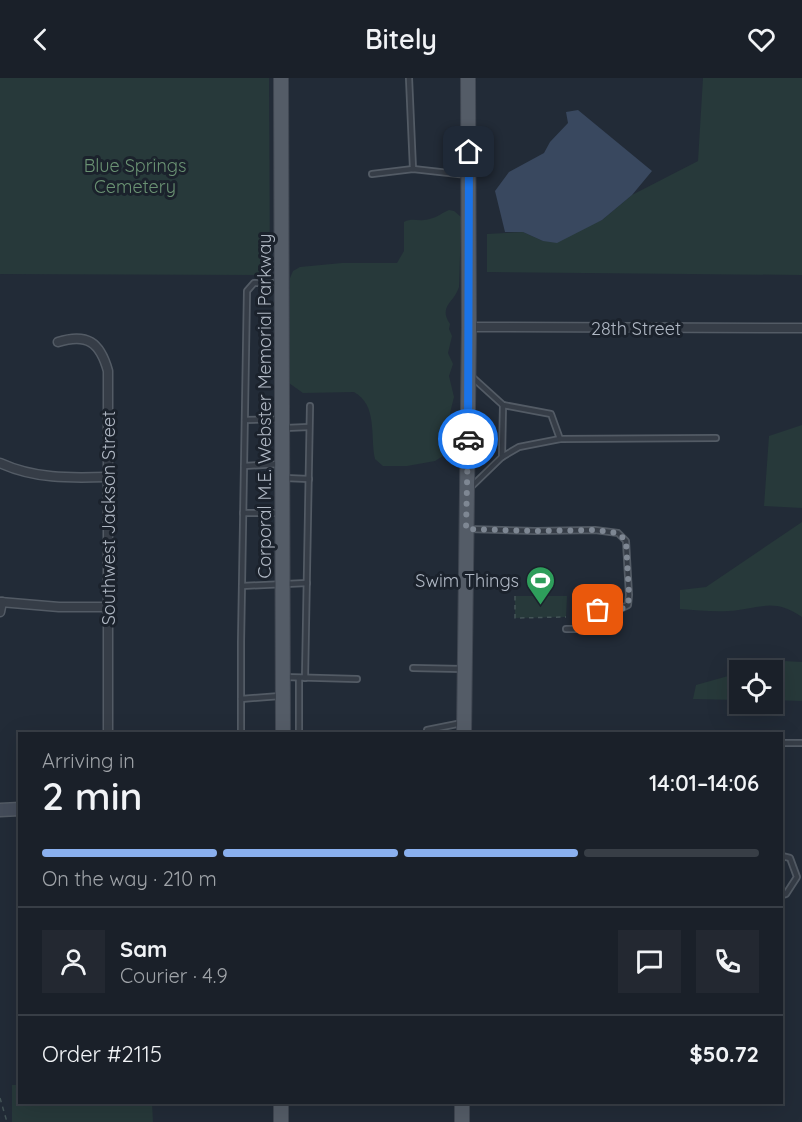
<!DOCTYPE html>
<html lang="en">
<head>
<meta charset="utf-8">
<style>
	:root { --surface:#1a2029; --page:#232831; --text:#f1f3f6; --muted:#9fa3a8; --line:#383e46; --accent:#8ab0ef }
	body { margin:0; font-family:Quicksand,sans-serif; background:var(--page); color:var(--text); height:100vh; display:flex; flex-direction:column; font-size:22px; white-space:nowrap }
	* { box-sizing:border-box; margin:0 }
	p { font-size:20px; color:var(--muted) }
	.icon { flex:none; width:33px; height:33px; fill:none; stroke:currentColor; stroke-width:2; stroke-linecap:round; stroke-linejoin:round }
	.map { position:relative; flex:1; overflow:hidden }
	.side { position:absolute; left:18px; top:654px; width:765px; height:372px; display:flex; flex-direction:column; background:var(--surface); border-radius:0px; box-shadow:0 6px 24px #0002,0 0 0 2px var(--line) }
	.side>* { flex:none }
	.fabs { position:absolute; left:729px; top:582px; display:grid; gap:12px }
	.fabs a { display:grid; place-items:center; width:54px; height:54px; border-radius:0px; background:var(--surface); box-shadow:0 6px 24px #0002,0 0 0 2px var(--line); font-size:30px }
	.pin { position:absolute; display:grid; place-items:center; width:51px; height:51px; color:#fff; margin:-26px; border-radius:12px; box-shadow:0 3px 9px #0006 }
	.courier { position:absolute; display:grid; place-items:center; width:60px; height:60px; margin:-30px; border:4px solid #1a73e8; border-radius:50%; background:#fff; color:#222; box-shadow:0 2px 8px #0007 }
	.headline em { font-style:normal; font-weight:600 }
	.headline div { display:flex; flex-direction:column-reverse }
	.headline { display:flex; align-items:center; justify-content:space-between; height:102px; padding:0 24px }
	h1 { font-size:39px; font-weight:600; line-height:45px }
	.bar { display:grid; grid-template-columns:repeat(4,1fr); gap:9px 6px; align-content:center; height:72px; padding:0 24px }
	.bar i { height:8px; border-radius:4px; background:var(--line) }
	.bar .current { background:var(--accent) }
	.bar p { grid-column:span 4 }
	.line { display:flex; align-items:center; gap:15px; padding:0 24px; border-top:2px solid var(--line) }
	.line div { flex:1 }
	.round { display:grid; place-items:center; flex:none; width:63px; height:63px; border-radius:0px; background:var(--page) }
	header { display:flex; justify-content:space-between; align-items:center; height:78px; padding:0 24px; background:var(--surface); font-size:27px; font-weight:600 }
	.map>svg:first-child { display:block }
</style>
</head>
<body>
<header><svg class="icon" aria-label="back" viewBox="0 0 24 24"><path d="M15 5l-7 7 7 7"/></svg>Bitely<svg class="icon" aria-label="heart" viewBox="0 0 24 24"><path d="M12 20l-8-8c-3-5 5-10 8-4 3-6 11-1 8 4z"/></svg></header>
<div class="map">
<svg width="802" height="1044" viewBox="0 0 802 1044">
	<rect width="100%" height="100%" fill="#222b37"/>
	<!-- green -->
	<g fill="#27393a">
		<path d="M 0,0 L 269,0 L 270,197 L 0,196 Z"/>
		<path d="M 703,0 L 802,0 L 802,197 L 487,194 L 487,156 L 523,154 L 543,163 L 602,142 L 632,117 L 698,83 Z"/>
		<path d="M 449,132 L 454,133 L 461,139 L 461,147 L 459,209 C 454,225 438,228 450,246 L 449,251 L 452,258 L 448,275 L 453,286 L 449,298 L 454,319 L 450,335 L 455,363 L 452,372 L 435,383 L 407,388 L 383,388 L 375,381 C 370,359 378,327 354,314 L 303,315 L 289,305 L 290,200 L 293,193 L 300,189 L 342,185 L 397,185 L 404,173 L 404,144 C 412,140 416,143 424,142 C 435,141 440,136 449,132 Z"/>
		<path d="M 802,347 L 802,430 L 764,428 L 769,358 Z"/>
		<path d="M 802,444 L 802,539 C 773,519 760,531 728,533 C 712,534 696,532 680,531 L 680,512 L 706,509 Z"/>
		<path d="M 515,518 L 567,518 L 566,539 L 515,540 Z"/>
		<path d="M 784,583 L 802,584 L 802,623 L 773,622 L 772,592 L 749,592 Z"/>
		<path d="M 739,595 L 739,622 L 693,621 L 696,607 Z"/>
		<path d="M 12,1007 L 19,1007 L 20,1024 L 152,1025 L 153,1044 L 12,1044 Z"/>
	</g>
	<!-- water -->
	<path fill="#39485f" d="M 578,32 L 652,93 L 632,117 L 602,142 L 557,165 L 543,163 L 523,154 L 505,154 L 495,113 L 509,94 L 544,75 L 550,64 L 568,45 L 566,34 Z"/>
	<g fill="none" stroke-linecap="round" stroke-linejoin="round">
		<defs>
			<g id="service">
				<path d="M 409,0 L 413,91"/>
				<path d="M 372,96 L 413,91 L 467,97"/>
				<path d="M 471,298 L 503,327 L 551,336 L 560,361"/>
				<path d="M 245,342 L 281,341"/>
				<path d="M 285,350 L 309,349"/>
				<path d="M 502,379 L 503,327"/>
				<path d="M 244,388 L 280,386"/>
				<path d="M 285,400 L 309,401"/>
				<path d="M 471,409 L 502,379 L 519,369 L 560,361 L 716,360"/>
				<path d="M 243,435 L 279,435"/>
				<path d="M 468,451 L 535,453 L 595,452 L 618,455 L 626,463 L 629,517 L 628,527 C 605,541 598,519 577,551 L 566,551"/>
				<path d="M 242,508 L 307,505"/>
				<path d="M 413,590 L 462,591"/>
				<path d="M 284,599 L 357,601"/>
				<path d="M 305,600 L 310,328"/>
				<path d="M 241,621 L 280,618"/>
				<path d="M 241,656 L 241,564 L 247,213 L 254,205 L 278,205"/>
				<path d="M 299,656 L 299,600"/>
				<path d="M 427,656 L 427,652 L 462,645"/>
				<path d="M 782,665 L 802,665"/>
				<path d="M 782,778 L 790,780 L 797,799 L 786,816 L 782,817"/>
			</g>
			<g id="minor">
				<path d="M 469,249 L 802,250"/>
				<path d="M 58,264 C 87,255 100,264 108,293 L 108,656"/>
				<path d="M 0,385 C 35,401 69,400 107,399"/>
				<path d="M 0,524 L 59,529 L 107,529"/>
				<path d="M 0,534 L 2,524"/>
			</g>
			<path id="secondary" d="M 0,732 L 20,731"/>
			<g id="primary">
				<path d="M 281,0 L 283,656"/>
				<path d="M 464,656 L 469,249 L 468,0"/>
				<path d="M 281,1044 L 281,1024"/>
				<path d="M 462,1044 L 462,1024"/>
			</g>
		</defs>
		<!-- service casing -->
		<use href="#service" stroke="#535b65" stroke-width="8"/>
		<!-- minor casing -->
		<use href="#minor" stroke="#535b65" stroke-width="11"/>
		<!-- secondary casing -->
		<use href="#secondary" stroke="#535b65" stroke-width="15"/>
		<!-- primary casing -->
		<use href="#primary" stroke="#3f4651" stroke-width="16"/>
		<!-- path -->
		<g stroke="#445457" stroke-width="1.5" stroke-dasharray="4.5 4.5" stroke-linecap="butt">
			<path d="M 515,518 L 515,540 L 566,539"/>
			<path d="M 0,1020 L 7,1044"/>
		</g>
		<!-- service -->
		<use href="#service" stroke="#363d47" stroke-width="4.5"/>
		<!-- minor -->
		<use href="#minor" stroke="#363d47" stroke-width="8"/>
		<!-- secondary -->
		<use href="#secondary" stroke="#444c5a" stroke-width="12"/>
		<!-- primary -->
		<use href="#primary" stroke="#545c67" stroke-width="14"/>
	</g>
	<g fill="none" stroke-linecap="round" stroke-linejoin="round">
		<!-- done -->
		<path stroke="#7e8793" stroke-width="6" stroke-dasharray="0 10.8" d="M 468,361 L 466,451 L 535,453 L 595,452 L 618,455 L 626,463 L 629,517 L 628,527 L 621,531 L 598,532"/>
		<!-- route -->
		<path stroke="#1a73e8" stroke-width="8" d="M 468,361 L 469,74"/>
	</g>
	<!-- icons -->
	<defs>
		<symbol id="stadium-pin" viewBox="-11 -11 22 30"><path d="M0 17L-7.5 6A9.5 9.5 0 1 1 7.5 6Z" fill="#2e9e5b" stroke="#1b222c"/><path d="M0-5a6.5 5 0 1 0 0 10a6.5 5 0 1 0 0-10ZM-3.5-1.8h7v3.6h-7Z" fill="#fff"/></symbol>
	</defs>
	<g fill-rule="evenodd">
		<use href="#stadium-pin" x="524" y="486" width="33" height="45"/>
	</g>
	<g text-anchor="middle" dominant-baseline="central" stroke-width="6" stroke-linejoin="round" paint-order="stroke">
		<!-- park labels -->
		<g font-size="18" fill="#6a9273" stroke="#1b222c">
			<text x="135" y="87">Blue Springs<tspan x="135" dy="21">Cemetery</tspan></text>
		</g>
		<!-- street labels -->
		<g font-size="18" fill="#b0b8c4" stroke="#1b222c">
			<text x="636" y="250">28th Street</text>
			<text transform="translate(264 328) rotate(-90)">Corporal M.E. Webster Memorial Parkway</text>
			<text transform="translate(108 440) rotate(-90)">Southwest Jackson Street</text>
		</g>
		<!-- poi labels -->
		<g font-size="18" fill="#b0b8c4" stroke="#1b222c" text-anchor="end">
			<text x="519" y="502">Swim Things</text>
		</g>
	</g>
</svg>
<div class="fabs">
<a><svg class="icon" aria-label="locate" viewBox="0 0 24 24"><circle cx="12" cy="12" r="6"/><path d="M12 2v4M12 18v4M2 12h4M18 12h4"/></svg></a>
</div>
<div class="pin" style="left:598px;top:532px;background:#ea580c"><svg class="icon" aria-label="bag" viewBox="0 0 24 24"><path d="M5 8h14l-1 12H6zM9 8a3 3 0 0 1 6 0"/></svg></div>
<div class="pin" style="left:469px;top:74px;background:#1f2937"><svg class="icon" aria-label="home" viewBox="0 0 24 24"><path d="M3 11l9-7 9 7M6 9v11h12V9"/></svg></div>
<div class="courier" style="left:468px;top:361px"><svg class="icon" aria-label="car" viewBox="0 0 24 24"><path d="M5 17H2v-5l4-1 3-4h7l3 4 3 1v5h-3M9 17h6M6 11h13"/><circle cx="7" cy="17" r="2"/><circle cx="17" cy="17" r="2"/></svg></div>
<section class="side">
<div class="headline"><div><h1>2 min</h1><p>Arriving in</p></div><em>14:01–14:06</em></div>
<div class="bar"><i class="current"></i><i class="current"></i><i class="current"></i><i></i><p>On the way · 210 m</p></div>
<div class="line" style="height:108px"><a class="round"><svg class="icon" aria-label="person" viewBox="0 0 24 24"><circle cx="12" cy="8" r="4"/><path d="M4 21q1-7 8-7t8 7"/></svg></a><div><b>Sam</b><p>Courier · 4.9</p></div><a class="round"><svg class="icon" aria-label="chat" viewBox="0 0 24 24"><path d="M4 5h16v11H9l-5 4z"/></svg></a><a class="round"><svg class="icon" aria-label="phone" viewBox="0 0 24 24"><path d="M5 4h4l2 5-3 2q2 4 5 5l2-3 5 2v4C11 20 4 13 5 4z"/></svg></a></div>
<div class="line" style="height:78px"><div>Order #2115</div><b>$50.72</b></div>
</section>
</div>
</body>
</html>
